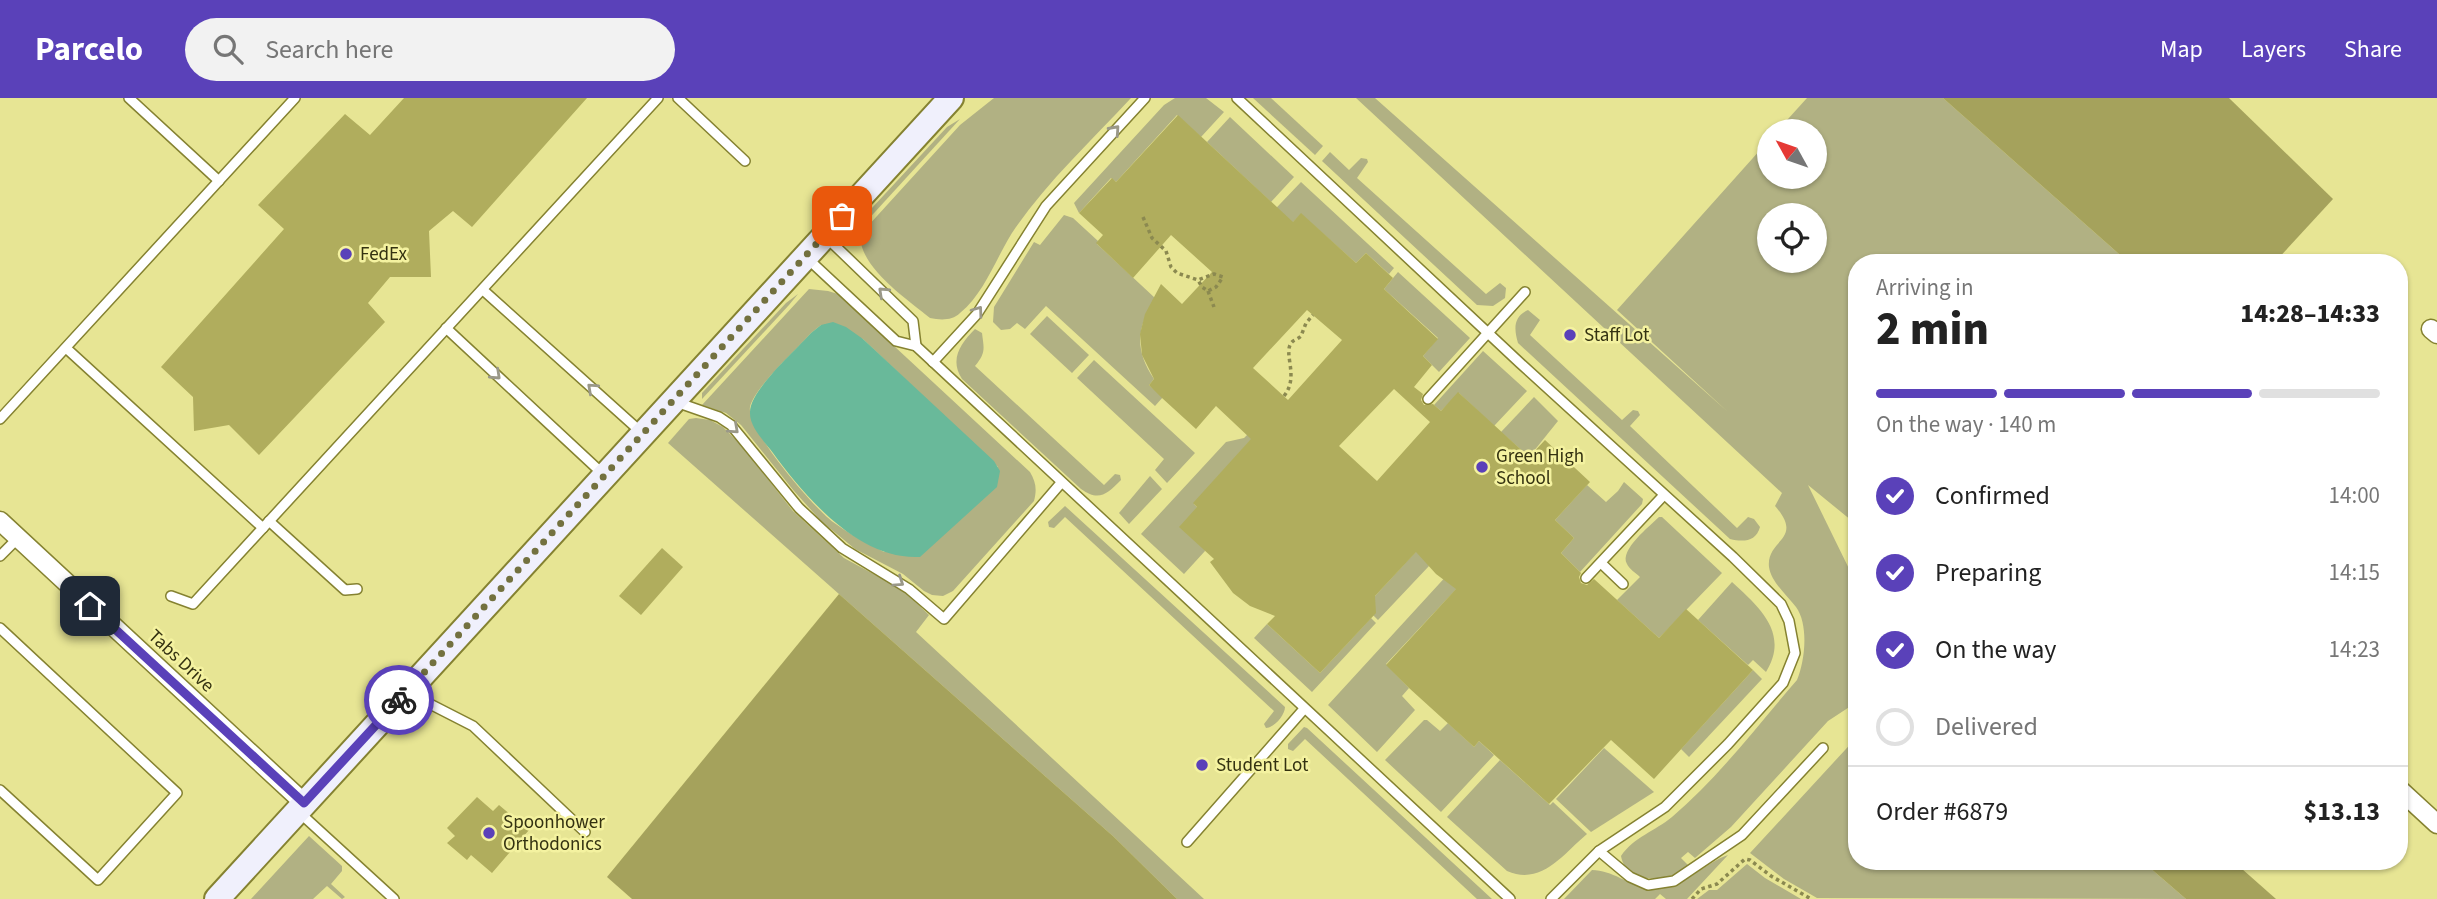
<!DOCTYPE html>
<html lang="en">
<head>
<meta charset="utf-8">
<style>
	:root { --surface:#fff; --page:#f2f2f2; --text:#222; --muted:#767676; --line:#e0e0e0; --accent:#5a41b9 }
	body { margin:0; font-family:"Source Sans 3",sans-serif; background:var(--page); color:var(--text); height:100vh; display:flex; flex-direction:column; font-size:26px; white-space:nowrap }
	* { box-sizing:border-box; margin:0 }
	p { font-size:23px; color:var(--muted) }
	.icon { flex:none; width:38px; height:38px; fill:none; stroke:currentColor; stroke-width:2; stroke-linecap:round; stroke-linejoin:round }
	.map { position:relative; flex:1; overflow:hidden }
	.sheet { position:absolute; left:1848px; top:156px; width:560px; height:616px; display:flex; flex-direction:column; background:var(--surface); border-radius:28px; box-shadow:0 2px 5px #0004 }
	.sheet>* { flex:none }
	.needle { width:46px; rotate:310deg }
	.fabs { position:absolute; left:1757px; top:21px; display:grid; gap:14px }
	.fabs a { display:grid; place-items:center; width:70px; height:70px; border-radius:50%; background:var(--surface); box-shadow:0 2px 5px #0004; font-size:35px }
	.pin { position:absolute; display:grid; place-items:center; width:60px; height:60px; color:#fff; margin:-30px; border-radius:14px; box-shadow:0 4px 10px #0006 }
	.courier { position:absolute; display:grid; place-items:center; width:70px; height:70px; margin:-35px; border:5px solid #5a41b9; border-radius:50%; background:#fff; color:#222; box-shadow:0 2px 9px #0007 }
	.summary em { font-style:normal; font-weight:800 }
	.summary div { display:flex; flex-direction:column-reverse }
	.summary { display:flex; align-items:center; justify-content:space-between; height:119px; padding:0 28px }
	h1 { font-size:46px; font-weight:800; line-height:52px }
	.bar { display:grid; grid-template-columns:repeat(4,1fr); gap:10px 7px; align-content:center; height:84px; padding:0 28px }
	.bar i { height:9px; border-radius:5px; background:var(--line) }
	.bar .active { background:var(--accent) }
	.bar p { grid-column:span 4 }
	.line { display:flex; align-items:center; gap:18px; padding:0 28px; border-top:2px solid var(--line) }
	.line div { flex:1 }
	ol { padding:0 28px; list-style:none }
	li { display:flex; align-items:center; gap:21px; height:77px }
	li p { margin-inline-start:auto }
	li .icon { padding:7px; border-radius:50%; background:var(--accent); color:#fff; stroke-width:4 }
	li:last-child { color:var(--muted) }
	li i { width:38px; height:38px; border:4px solid var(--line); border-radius:50% }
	header { display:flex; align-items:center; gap:42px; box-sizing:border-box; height:98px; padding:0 35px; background:var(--accent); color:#fff }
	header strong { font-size:33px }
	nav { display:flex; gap:38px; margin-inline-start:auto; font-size:24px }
	.search { width:490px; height:63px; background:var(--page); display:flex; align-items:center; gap:18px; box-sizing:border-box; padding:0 24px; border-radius:38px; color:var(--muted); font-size:26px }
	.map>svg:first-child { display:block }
</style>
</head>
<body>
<header>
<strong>Parcelo</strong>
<div class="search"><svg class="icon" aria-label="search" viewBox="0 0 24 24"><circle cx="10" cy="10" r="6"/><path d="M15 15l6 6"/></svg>Search here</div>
<nav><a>Map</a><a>Layers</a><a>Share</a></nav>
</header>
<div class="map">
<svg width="2437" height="801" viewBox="0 0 2437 801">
	<rect width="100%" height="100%" fill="#e7e594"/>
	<!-- green -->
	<g fill="#b1b183" fill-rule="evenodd">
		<path d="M 994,0 L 1131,0 C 1092,42 1049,82 1016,129 C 997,156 986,194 960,215 C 952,223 940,222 930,220 C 907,201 863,172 860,140 L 867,129 L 960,27 Z"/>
		<path d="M 1175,0 L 1206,0 L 1224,14 L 1201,39 L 1177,17 L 1116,84 L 1111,80 L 1079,115 L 1074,105 L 1164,7 Z"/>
		<path d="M 1253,0 L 1271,0 L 1323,48 L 1315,57 Z"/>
		<path d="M 1356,0 L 1375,0 L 1728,314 L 1617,212 L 1769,42 L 1769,79 L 1815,79 L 1815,33 L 1777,33 L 1807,0 L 1943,0 L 2128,164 L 1857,164 L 1857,427 L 1808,387 L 1857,487 L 1857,604 L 1828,623 L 1731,729 L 1695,760 L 1688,754 L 1681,760 L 1690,769 C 1671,782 1627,790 1621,758 C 1634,739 1655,733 1672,719 C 1719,679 1757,628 1797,582 C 1805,563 1809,527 1796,509 C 1787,497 1771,484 1769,469 C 1766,441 1805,442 1775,408 L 1782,395 ZM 1769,117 L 1815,117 L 1815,163 L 1769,163 Z"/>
		<path d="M 1230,19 L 1294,79 L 1271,104 L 1207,44 Z"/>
		<path d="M 960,21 L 864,126 L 871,111 L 947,29 Z"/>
		<path d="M 1330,54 L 1349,72 L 1361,60 L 1367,61 L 1368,64 L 1357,80 L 1486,196 L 1500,185 L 1506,190 L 1505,200 L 1493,208 L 1477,207 L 1322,63 Z"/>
		<path d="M 1301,84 L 1394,170 L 1389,176 L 1366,155 L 1356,165 L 1301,116 L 1276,142 L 1260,127 Z"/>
		<path d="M 1064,117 L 1073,120 L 1098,143 L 1097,146 L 1155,200 C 1137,230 1134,251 1154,281 L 1149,287 L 1163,299 L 1155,308 L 1046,208 L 1025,231 L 1017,225 L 1010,231 L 1001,232 L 993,224 L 994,209 L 1034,144 L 1040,147 Z"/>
		<path d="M 1398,174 L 1470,240 L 1439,274 L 1423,258 L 1438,240 L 1384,191 Z"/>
		<path d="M 809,191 L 828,193 L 838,196 L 1030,374 C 1036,384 1037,392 1034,403 L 953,493 L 943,498 L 932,497 L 924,493 L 903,476 L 855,451 L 821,423 L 794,393 L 741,327 L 726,315 L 702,307 ZM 821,227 L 863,241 L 998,369 L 884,454 C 867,445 849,436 833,424 C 814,410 746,331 750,309 C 754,290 797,251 811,235 Z"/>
		<path d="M 798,196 L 789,207 L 702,301 L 702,295 L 786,205 Z"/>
		<path d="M 1528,212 L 1540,222 L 1530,237 L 1622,322 L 1633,312 L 1638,313 L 1640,317 L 1630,328 L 1737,430 L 1748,419 L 1754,421 L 1760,429 C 1756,444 1743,444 1730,441 L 1518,245 C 1514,231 1513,219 1528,212 Z"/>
		<path d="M 1047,218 L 1089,257 L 1072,275 L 1030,236 Z"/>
		<path d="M 975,231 L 982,235 C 984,251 986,255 975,268 L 1104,387 L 1115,376 L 1120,377 L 1121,382 C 1107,396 1099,404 1081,391 L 962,281 C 949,261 961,245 975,231 Z"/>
		<path d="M 1483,253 L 1527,293 L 1494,328 L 1459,295 L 1441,313 L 1434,307 Z"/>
		<path d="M 1094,262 L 1195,355 L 1167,385 L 1155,372 L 1164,361 L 1077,280 Z"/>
		<path d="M 1534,299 L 1558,323 L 1529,359 L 1501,334 Z"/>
		<path d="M 696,320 L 710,322 L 723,329 L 740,346 L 793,413 L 844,460 L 903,492 L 929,517 L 916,534 L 1204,801 L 1177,801 L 1114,739 L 668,345 L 689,321 Z"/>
		<path d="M 1255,329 L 1259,333 L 1194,406 L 1197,409 L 1205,453 L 1184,476 L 1141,436 L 1226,344 L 1244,340 Z"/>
		<path d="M 1150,378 L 1162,391 L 1129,426 L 1119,415 Z"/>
		<path d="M 1624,384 L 1643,401 L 1642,406 L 1580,474 L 1561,455 L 1574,440 L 1555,422 L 1587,387 L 1606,404 L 1618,393 Z"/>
		<path d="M 1065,408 L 1285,609 C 1285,617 1274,630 1266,630 L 1264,626 L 1274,613 L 1065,419 L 1054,430 L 1049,429 L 1048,424 Z"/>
		<path d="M 1659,419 L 1662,419 L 1722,475 L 1659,540 L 1617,502 L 1640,479 C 1636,475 1629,471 1627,466 C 1619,452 1650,428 1659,419 Z"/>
		<path d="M 1421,448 L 1429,468 L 1378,522 L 1365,509 L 1375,506 L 1375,498 Z"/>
		<path d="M 1450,474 L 1462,485 L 1386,566 L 1409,590 L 1402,598 L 1415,612 L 1377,654 L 1328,607 Z"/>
		<path d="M 1732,484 C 1759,509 1790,535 1766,574 L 1753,562 L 1748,567 L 1698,522 Z"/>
		<path d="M 1371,520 L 1376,525 L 1312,594 L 1254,540 L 1267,526 L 1320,575 Z"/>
		<path d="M 1753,572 L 1762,581 L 1689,659 L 1681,651 Z"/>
		<path d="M 1424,622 L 1427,622 L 1440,633 L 1448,625 L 1474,649 L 1479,643 L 1494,657 L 1441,714 L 1385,662 Z"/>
		<path d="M 1304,629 L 1307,630 L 1492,801 L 1477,801 L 1305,641 L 1293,653 L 1288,651 L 1288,646 Z"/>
		<path d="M 1857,639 L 1857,763 L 2142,763 L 2186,801 L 1817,800 L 1784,781 L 1750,755 Z"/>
		<path d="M 1604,650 L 1654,694 L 1591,734 L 1556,701 Z"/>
		<path d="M 1500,662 L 1550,707 L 1553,704 L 1587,736 C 1563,756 1542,788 1507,773 L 1447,719 Z"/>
		<path d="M 309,738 L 342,768 L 342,773 L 331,786 L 345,799 L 342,801 L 327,788 L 313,801 L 251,801 Z"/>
		<path d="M 1728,757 L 1687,801 L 1666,801 L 1660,796 L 1655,801 L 1564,801 L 1592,772 C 1612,772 1628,787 1649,790 C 1681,795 1701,766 1728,757 Z"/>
		<path d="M 1747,766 L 1765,780 L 1801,801 L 1697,801 L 1709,792 L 1717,792 Z"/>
	</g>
	<!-- forest -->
	<g fill="#a5a25c">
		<path d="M 1943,0 L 2229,0 L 2333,101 L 2275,164 L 2128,164 Z"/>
		<path d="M 839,496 L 1114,739 L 1177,801 L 632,801 L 607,779 Z"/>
		<path d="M 2142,763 L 2233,763 L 2276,801 L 2186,801 Z"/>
	</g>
	<!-- water -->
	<path fill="#69b99a" d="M 833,224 L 846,229 L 863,241 L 994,363 L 1000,373 L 997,389 L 920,459 C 859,462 806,400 773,355 C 765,344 749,329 750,314 C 750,292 796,252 811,235 L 821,227 Z"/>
	<!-- building -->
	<g fill="#b0ad5d" fill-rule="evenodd">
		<path d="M 404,0 L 587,0 L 472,129 L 453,113 L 429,133 L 431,179 L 390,179 L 368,205 L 385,224 L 259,357 L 229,327 L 194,333 L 193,299 L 161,269 L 284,131 L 258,107 L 345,16 L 370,37 Z"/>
		<path d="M 1178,17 L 1293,124 L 1301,115 L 1356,165 L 1366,155 L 1393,180 L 1384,191 L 1438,241 L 1423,258 L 1432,267 L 1414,289 L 1423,296 L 1421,302 L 1424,307 L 1433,306 L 1441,313 L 1458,294 L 1529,359 L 1545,342 L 1590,384 L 1555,422 L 1574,440 L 1561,455 L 1581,475 L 1579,479 L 1581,485 L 1587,487 L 1594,481 L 1659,540 L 1686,511 L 1753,572 L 1654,681 L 1611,642 L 1549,706 L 1479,643 L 1474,649 L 1409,590 L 1386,567 L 1456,491 L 1436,476 L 1416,454 L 1375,498 L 1376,515 L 1320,575 L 1267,526 L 1275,518 L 1250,508 L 1233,495 L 1210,464 L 1214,461 L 1179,429 L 1197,409 L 1193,405 L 1251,341 L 1216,308 L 1196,331 L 1162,300 L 1149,287 L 1154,281 L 1142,257 L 1140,236 L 1145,216 L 1161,186 L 1182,206 L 1212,174 L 1171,137 L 1133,180 L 1096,145 L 1103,137 L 1079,115 L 1112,80 L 1116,84 ZM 1307,212 L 1342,242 L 1288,302 L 1253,270 ZM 1394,291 L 1430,324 L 1377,383 L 1339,348 Z"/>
		<path d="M 662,450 L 683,469 L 641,517 L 619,498 Z"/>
		<path d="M 477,699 L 493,713 L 499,707 L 529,732 L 492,775 L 471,757 L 467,762 L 447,745 L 455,738 L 447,730 Z"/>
	</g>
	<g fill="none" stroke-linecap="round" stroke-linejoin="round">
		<defs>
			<g id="lane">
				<path d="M 129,0 L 219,83"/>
				<path d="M 678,0 L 745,63"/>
				<path d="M 1237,0 L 1520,265 L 1733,459 L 1781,506 L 1789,523 L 1795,555 L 1783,585 L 1728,646 L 1665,709 L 1599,753 L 1551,801"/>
				<path d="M 827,140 L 913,223 L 916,248"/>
				<path d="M 807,160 L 896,243 L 916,248 L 1510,801"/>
				<path d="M 483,192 L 641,334"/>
				<path d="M 446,230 L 604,377"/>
				<path d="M 66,250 L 263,430"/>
				<path d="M 933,264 L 977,216 L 1046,108 L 1145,0"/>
				<path d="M 1428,301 L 1525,194"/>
				<path d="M 676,304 L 719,319 L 731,327 L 799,410 L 842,450 L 909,491 L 944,521 L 1061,385"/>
				<path d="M 0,321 L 295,0"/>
				<path d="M 269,423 L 345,492 L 357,491"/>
				<path d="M 0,458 L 18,440"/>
				<path d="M 1601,465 L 1623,486"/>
				<path d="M 1586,480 L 1664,397"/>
				<path d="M 171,498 L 193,506 L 658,0"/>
				<path d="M 0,530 L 177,695 L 98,782 L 0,692"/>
				<path d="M 413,589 L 428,605 L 473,628 L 585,734"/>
				<path d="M 300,715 L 394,801"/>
				<path d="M 1187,744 L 1304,611"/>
				<path d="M 1599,753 L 1630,779 L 1648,787 L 1674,783 L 1742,737 L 1823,650"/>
			</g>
			<g id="street">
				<path d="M 2431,231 L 2437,236"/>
				<path d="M 0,423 L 304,705"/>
				<path d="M 2399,691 L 2437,726"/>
			</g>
			<path id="secondary" d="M 217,801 L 951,0"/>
		</defs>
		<!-- lane casing -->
		<use href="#lane" stroke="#858231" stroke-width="12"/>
		<!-- street casing -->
		<use href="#street" stroke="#858231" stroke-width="21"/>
		<!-- secondary casing -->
		<use href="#secondary" stroke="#858231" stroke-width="28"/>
		<!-- path -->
		<g stroke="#8b8950" stroke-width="3.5" stroke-dasharray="3.5 3.5" stroke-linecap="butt">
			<path d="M 1143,119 L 1152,140 L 1166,153 L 1171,169 L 1177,175 L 1198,182 L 1214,176 L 1223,179 L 1216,189 L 1208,193 L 1202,189 L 1198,182"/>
			<path d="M 1208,193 L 1214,209"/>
			<path d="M 1284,298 C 1300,278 1282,255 1292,244 C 1294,242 1298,241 1301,238 L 1306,225 L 1313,217"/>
			<path d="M 1692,801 L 1701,791 L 1717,786 L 1745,761 L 1750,762 L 1771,778 L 1811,801"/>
		</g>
		<!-- lane -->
		<use href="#lane" stroke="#fff" stroke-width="9"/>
		<!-- street -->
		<use href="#street" stroke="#fff" stroke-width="18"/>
		<!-- secondary -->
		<use href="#secondary" stroke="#f0f0fc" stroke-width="24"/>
	</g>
	<!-- one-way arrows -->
	<defs><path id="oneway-chevron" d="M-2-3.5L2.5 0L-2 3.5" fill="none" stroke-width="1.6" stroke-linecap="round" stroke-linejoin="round" transform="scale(1.75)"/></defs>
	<g stroke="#9a9888">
		<use href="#oneway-chevron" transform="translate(1115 32) rotate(-48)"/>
		<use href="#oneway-chevron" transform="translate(883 194) rotate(-137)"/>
		<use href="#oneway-chevron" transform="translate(978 213) rotate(-54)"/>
		<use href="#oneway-chevron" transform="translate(496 277) rotate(43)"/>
		<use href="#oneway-chevron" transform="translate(592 290) rotate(-138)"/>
		<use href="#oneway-chevron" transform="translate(734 331) rotate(42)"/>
		<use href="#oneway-chevron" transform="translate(899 484) rotate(34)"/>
	</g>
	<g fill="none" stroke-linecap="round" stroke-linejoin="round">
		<!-- done -->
		<path stroke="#73713f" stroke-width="7" stroke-dasharray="0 12.6" d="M 399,602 L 842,118"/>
		<!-- route -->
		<path stroke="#5a41b9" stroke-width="9" d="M 90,508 L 304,705 L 399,602"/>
	</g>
	<!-- markers -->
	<g fill="#5a41b9" stroke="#f4f2a0" stroke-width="2.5">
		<circle cx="346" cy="156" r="7"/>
		<circle cx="1570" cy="237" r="7"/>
		<circle cx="1482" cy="369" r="7"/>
		<circle cx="1202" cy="667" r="7"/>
		<circle cx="489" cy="735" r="7"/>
	</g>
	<g text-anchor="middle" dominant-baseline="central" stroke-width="5" stroke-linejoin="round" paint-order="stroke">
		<!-- poi labels -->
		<g font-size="19" fill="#343211" stroke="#f4f2a0" text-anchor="start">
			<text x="360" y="156">FedEx</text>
			<text x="1584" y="237">Staff Lot</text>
			<text x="1496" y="358">Green High<tspan x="1496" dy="22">School</tspan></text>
			<text x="1216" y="667">Student Lot</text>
			<text x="503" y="724">Spoonhower<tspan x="503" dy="22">Orthodonics</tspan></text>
		</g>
		<!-- street labels -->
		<g font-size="19" fill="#343211" stroke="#f4f2a0">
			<text transform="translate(181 563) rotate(43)">Tabs Drive</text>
		</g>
	</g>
</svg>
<div class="fabs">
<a><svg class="needle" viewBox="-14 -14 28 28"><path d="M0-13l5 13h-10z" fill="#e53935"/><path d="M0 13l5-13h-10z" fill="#767676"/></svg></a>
<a><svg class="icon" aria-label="locate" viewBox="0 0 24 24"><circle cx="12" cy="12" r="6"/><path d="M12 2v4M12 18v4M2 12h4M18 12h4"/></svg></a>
</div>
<div class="pin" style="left:842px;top:118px;background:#ea580c"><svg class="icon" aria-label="bag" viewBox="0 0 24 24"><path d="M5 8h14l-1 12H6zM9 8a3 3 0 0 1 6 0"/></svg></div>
<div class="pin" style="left:90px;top:508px;background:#1f2937"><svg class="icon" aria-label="home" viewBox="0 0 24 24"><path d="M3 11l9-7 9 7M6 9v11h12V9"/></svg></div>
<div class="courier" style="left:399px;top:602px"><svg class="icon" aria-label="bike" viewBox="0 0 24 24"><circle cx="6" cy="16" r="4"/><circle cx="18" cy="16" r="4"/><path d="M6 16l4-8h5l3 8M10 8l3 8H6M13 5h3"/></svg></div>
<section class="sheet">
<div class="summary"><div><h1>2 min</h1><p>Arriving in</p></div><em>14:28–14:33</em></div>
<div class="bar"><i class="active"></i><i class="active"></i><i class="active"></i><i></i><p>On the way · 140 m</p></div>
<ol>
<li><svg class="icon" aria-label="check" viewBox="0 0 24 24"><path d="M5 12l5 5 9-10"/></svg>Confirmed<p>14:00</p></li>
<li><svg class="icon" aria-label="check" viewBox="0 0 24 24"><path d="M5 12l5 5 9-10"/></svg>Preparing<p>14:15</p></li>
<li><svg class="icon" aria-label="check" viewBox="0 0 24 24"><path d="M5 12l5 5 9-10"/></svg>On the way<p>14:23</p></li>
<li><i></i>Delivered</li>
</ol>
<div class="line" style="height:91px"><div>Order #6879</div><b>$13.13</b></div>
</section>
</div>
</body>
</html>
